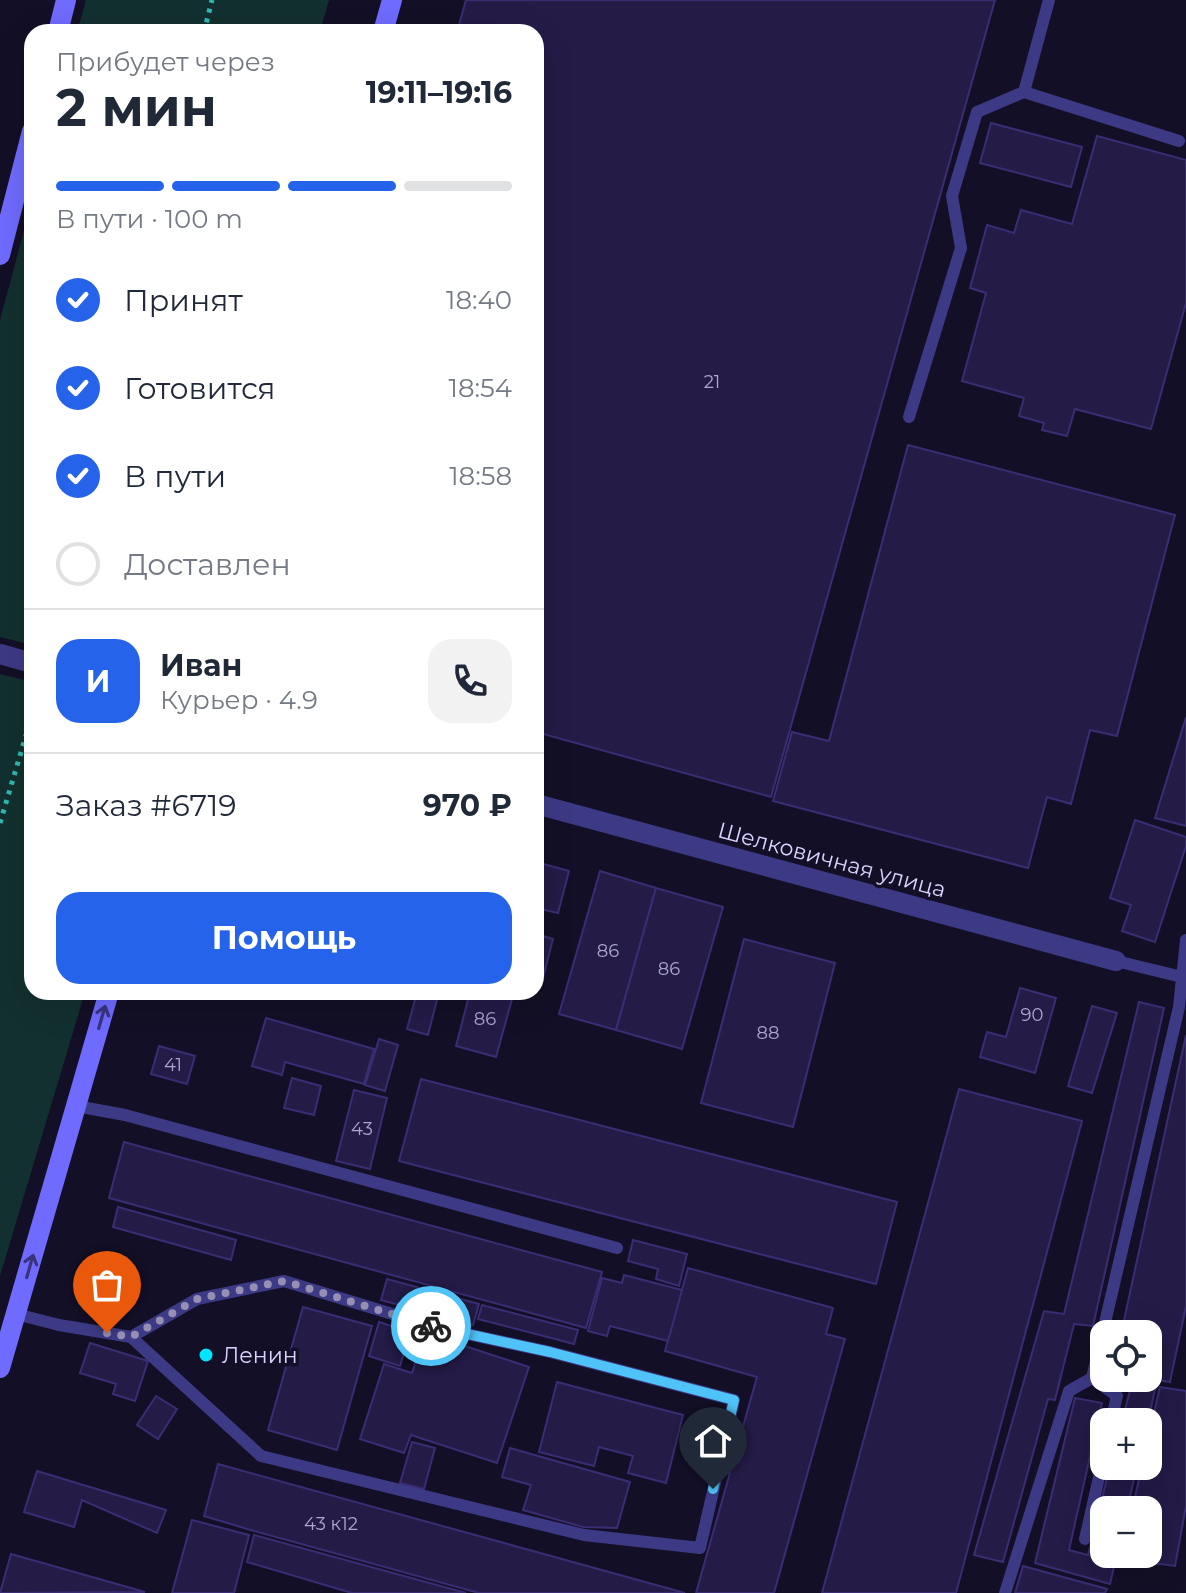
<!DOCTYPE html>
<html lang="ru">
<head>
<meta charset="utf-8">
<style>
	:root { --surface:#fff; --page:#f2f2f3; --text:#1f2937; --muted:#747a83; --line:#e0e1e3; --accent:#2563eb }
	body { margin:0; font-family:Montserrat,sans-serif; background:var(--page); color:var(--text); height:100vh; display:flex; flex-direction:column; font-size:30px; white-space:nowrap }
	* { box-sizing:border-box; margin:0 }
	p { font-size:26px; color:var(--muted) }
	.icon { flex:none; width:44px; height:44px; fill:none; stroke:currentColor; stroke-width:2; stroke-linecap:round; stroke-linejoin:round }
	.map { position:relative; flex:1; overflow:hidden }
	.sheet { position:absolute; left:24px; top:24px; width:520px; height:976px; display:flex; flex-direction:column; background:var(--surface); border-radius:24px; box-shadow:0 8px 32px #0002 }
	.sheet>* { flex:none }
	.controls { position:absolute; left:1090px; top:1320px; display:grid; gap:16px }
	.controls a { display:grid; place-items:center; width:72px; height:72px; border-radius:16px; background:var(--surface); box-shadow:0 8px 32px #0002; font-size:40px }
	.pin { position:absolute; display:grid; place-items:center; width:68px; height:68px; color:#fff; margin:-82px -34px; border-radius:50% 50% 50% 0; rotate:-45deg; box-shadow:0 0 8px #0007 }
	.pin .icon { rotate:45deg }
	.courier { position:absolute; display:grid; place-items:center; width:80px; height:80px; margin:-40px; border:6px solid #4fc3f7; border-radius:50%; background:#fff; color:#222; box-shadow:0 2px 10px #0007 }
	.headline em { font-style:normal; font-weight:700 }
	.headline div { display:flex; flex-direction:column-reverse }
	.headline { display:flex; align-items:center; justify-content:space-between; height:136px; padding:0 32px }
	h1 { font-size:52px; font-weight:700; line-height:60px }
	.bar { display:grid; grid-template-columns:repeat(4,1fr); gap:12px 8px; align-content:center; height:96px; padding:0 32px }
	.bar i { height:10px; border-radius:6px; background:var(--line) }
	.bar .active { background:var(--accent) }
	.bar p { grid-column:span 4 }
	.line { display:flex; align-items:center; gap:20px; padding:0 32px; border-top:2px solid var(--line) }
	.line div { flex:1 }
	.round { display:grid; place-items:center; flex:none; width:84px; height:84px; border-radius:24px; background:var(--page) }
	ol { padding:0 32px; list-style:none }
	li { display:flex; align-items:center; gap:24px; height:88px }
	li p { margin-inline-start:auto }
	li .icon { padding:8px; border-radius:50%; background:var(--accent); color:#fff; stroke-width:4 }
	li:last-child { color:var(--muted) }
	li i { width:44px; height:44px; border:4px solid var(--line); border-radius:50% }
	.primary-button { display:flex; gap:16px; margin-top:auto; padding:16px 32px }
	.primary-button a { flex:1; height:92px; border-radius:24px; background:var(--accent); color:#fff; font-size:32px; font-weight:700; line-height:92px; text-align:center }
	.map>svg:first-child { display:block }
</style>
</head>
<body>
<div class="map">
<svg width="1186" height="1593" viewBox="0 0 1186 1593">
	<rect width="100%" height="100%" fill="#130f26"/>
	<!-- green -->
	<g fill="#12302f">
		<path d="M 86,0 L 329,0 L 320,32 L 77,32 Z"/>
		<path d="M 32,201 L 32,645 L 0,637 L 0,320 Z"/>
		<path d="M 0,674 L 32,682 L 32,992 L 85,992 L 0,1276 Z"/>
	</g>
	<!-- building -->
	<g fill="#241b47" stroke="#3b2d73" stroke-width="2">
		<path d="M 466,0 L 995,0 L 771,797 L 536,732 L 536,32 L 457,32 Z"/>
		<path d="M 991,123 L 1082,147 L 1071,187 L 980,163 Z"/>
		<path d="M 1097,136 L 1186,160 L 1186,303 L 1151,429 L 1075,409 L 1067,436 L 1042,430 L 1044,423 L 1019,416 L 1024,398 L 962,381 L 986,293 L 970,288 L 987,225 L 1014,233 L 1021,210 L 1072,224 Z"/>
		<path d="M 908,445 L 1175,515 L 1117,736 L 1090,730 L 1071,804 L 1047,797 L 1028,868 L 773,801 L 792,732 L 829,741 Z"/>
		<path d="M 1186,717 L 1186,826 L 1155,818 Z"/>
		<path d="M 1135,820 L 1186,837 L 1186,846 L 1155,942 L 1122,931 L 1131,905 L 1110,898 Z"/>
		<path d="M 536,862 L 569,871 L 558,913 L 536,908 Z"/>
		<path d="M 600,871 L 656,888 L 616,1030 L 559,1014 Z"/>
		<path d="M 656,888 L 723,907 L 682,1049 L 616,1030 Z"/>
		<path d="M 536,934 L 553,939 L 543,978 L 536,976 Z"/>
		<path d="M 744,939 L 835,963 L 793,1127 L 701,1103 Z"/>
		<path d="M 1020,988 L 1056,998 L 1035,1073 L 980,1057 L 987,1032 L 1006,1037 Z"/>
		<path d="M 417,992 L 439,992 L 428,1035 L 407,1029 Z"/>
		<path d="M 470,992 L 514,992 L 496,1057 L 456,1046 Z"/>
		<path d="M 1139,1002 L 1164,1008 L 1093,1326 L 1074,1324 L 1055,1400 L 1048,1399 L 1003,1562 L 974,1555 L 1044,1311 L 1064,1314 Z"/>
		<path d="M 1092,1006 L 1117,1013 L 1092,1093 L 1068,1086 Z"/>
		<path d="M 266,1018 L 374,1049 L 364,1084 L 285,1062 L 282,1075 L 252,1066 Z"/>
		<path d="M 1186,1035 L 1186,1306 L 1170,1382 L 1157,1380 L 1148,1422 L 1122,1422 L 1133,1378 L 1148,1378 L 1148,1334 L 1121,1334 Z"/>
		<path d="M 379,1039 L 398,1045 L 385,1091 L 365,1085 Z"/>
		<path d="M 159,1046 L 195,1056 L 187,1084 L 151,1074 Z"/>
		<path d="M 292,1078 L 321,1086 L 314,1115 L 284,1108 Z"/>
		<path d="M 421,1079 L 897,1202 L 876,1284 L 399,1161 Z"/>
		<path d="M 959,1089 L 1082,1121 L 956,1593 L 822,1593 Z"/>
		<path d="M 354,1090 L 387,1098 L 370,1169 L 336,1161 Z"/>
		<path d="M 124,1142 L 602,1272 L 586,1328 L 109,1198 Z"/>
		<path d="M 118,1207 L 236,1240 L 231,1260 L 113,1227 Z"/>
		<path d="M 633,1240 L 687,1254 L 679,1286 L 656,1279 L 658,1269 L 628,1261 Z"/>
		<path d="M 688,1268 L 833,1308 L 826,1334 L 845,1339 L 774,1593 L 696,1593 L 757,1377 L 665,1351 Z"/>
		<path d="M 624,1275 L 682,1290 L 668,1341 L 610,1326 L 607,1336 L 588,1331 L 602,1278 L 622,1283 Z"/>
		<path d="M 387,1279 L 479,1304 L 473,1325 L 381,1300 Z"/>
		<path d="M 482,1305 L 578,1330 L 574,1344 L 478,1319 Z"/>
		<path d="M 303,1307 L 372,1326 L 337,1450 L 268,1430 Z"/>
		<path d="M 379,1322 L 410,1332 L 400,1366 L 369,1356 Z"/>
		<path d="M 425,1333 L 529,1367 L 497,1463 L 411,1435 L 404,1453 L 360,1439 L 384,1364 L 412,1373 Z"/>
		<path d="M 90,1343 L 148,1361 L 135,1401 L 113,1394 L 116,1384 L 80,1373 Z"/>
		<path d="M 557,1382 L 683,1415 L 666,1483 L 628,1473 L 633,1456 L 599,1447 L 594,1466 L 539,1452 Z"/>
		<path d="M 1160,1387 L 1186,1391 L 1186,1506 L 1175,1566 L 1121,1559 L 1122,1554 L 1148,1554 L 1148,1510 L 1132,1510 L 1142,1466 L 1148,1466 L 1148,1439 Z"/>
		<path d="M 156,1396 L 177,1409 L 158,1439 L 137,1425 Z"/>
		<path d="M 1075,1398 L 1102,1403 L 1069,1550 L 1088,1555 L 1110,1466 L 1137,1466 L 1127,1510 L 1104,1510 L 1104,1554 L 1117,1554 L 1110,1584 L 1035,1563 Z"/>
		<path d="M 412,1442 L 435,1448 L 424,1489 L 400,1483 Z"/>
		<path d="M 510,1448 L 630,1482 L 617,1528 L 583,1527 L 523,1510 L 531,1485 L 502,1477 Z"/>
		<path d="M 218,1464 L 685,1593 L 479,1593 L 254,1531 L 204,1516 Z"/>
		<path d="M 37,1471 L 166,1510 L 157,1533 L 82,1500 L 74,1527 L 24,1512 Z"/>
		<path d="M 192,1520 L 249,1535 L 234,1593 L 172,1593 Z"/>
		<path d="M 254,1535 L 466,1593 L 352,1593 L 247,1562 Z"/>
		<path d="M 11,1554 L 145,1592 L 0,1593 Z"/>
		<path d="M 1023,1566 L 1107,1589 L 1105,1593 L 1015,1593 Z"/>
	</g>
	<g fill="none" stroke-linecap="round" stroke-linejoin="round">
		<!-- path -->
		<g stroke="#2fb8b0" stroke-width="5" stroke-dasharray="4 6" stroke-linecap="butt">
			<path d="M 204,32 L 212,0"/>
			<path d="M 0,823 L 32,715"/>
		</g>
		<!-- lane -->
		<g stroke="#3d3a85" stroke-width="12">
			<path d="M 1024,92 L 1179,141"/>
			<path d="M 909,417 L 961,248 L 952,196 L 977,112 L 1024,92 L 1049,0"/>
			<path d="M 1116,961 L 1186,978"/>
			<path d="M 76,1106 L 125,1115 L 617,1248"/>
			<path d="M 16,1314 L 59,1325 L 131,1337 L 197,1299 L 284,1281 L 435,1327 L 550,1352 L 734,1400 L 700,1548 L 584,1535 L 261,1456 L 131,1337"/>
			<path d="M 1092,1378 L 1117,1396 L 1111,1422"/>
			<path d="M 1085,1539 L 1104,1455"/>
			<path d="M 1005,1593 L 1069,1391 L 1092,1378 L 1179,1007 L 1186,940"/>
		</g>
		<!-- street -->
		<g stroke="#3d3a85" stroke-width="20">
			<path d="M 0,654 L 32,663"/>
			<path d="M 536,804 L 1116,961"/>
		</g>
		<!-- secondary -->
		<g stroke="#6f6bff" stroke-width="20">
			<path d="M 58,32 L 66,0"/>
			<path d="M 383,32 L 392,0"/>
			<path d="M 0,255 L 32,131"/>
			<path d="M 0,1368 L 109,992"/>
		</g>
	</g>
	<!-- one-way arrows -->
	<defs><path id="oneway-shaft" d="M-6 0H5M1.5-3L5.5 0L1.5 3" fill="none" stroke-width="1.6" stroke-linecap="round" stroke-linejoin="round" transform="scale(2)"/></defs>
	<g stroke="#38347d">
		<use href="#oneway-shaft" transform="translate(102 1017) rotate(-74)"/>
		<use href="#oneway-shaft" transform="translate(30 1266) rotate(-74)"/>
	</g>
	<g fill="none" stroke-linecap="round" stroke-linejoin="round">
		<!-- done -->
		<path stroke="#948fb3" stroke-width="8" stroke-dasharray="0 14.4" d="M 107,1333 L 131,1337 L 197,1299 L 284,1281 L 431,1326"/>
		<!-- route -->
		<path stroke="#4fc3f7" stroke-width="10" d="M 431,1326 L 550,1352 L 734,1400 L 713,1489"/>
	</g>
	<!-- markers -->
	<circle fill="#00e5ff" stroke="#130f26" stroke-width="3" cx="206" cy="1355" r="8"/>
	<g text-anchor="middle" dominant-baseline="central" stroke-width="7" stroke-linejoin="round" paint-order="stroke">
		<!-- number labels -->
		<g font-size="18" fill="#aca6d1">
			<text x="712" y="382">21</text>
			<text x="608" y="951">86</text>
			<text x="669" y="969">86</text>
			<text x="1032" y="1015">90</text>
			<text x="485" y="1019">86</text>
			<text x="768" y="1033">88</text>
			<text x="173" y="1065">41</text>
			<text x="362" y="1129">43</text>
			<text x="331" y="1524">43 к12</text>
		</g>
		<!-- street labels -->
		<g font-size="22" fill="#d9d4ff" stroke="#130f26">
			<text transform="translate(832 860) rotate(15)">Шелковичная улица</text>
		</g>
		<!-- poi labels -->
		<g font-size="22" fill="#d9d4ff" stroke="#130f26" text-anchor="start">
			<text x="222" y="1355">Ленин</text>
		</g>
	</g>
</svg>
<div class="controls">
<a><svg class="icon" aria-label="locate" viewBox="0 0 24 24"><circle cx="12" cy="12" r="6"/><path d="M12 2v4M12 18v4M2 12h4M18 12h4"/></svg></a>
<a>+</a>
<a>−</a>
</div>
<div class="pin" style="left:107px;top:1333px;background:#ea580c"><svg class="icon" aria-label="bag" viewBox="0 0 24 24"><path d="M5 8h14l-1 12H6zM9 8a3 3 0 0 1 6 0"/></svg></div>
<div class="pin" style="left:713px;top:1489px;background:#1f2937"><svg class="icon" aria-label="home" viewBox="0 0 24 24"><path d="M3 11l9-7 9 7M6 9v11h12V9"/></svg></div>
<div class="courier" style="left:431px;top:1326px"><svg class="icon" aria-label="bike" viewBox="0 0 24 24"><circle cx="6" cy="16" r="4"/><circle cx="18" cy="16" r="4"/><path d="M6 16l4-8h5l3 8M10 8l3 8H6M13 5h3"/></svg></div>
<section class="sheet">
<div class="headline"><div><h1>2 мин</h1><p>Прибудет через</p></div><em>19:11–19:16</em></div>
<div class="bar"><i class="active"></i><i class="active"></i><i class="active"></i><i></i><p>В пути · 100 m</p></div>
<ol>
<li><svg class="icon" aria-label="check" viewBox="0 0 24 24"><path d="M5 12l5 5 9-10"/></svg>Принят<p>18:40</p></li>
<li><svg class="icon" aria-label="check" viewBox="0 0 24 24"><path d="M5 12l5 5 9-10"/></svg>Готовится<p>18:54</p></li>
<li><svg class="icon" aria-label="check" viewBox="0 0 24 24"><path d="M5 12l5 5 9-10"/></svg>В пути<p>18:58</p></li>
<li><i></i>Доставлен</li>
</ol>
<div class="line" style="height:144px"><b class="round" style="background:var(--accent);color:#fff">И</b><div><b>Иван</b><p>Курьер · 4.9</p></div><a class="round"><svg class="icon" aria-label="phone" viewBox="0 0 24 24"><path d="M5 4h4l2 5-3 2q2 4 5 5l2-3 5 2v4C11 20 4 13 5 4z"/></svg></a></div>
<div class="line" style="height:104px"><div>Заказ #6719</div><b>970 ₽</b></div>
<div class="primary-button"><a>Помощь</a></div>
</section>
</div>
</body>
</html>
